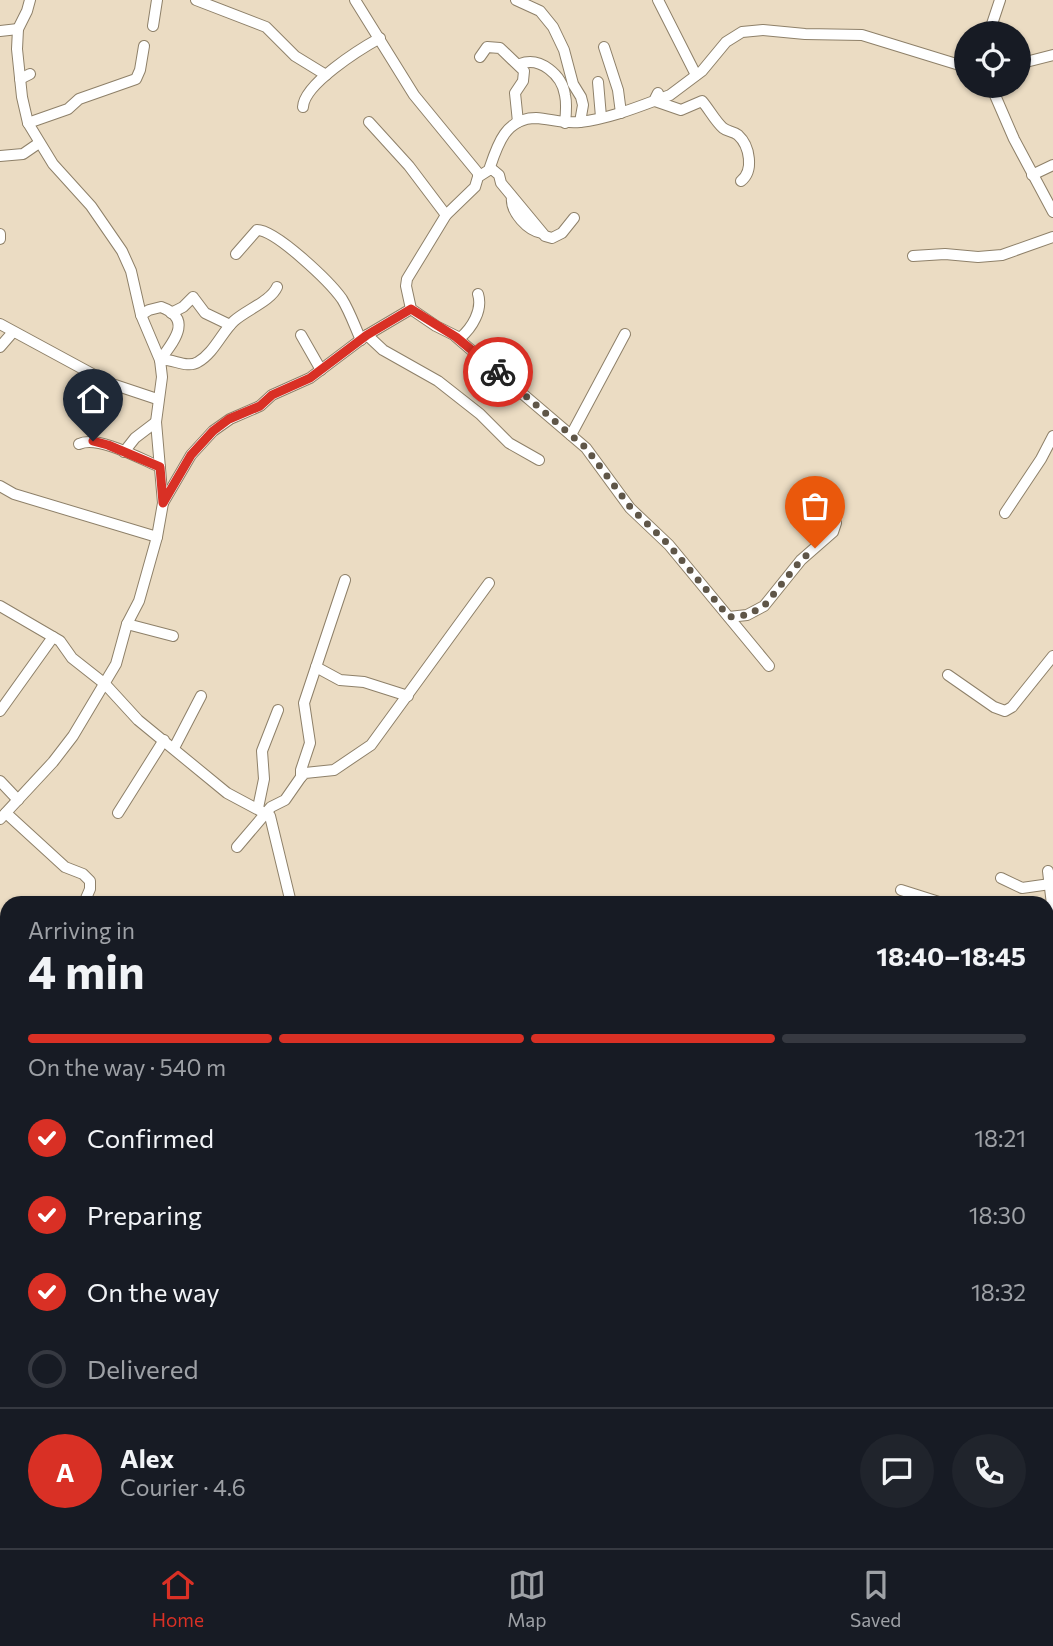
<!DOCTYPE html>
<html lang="en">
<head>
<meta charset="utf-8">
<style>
	:root { --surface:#171b24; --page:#20242c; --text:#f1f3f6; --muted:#9ea1a6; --line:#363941; --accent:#d93025 }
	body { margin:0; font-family:Commissioner,sans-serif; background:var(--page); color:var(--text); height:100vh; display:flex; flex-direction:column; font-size:26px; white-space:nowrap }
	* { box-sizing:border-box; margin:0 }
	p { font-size:23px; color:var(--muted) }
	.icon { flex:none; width:38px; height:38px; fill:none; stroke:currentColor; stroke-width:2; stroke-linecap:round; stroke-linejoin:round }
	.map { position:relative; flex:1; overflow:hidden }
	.drawer { position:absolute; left:0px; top:896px; width:1054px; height:653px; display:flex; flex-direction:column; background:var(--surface); border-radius:21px 21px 0 0; box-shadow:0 2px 5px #0004 }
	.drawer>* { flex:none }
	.tools { position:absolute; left:954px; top:21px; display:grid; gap:14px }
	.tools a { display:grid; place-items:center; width:77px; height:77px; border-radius:50%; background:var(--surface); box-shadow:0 2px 5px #0004; font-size:35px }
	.pin { position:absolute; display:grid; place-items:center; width:60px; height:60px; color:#fff; margin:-72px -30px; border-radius:50% 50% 50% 0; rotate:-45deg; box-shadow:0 0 7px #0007 }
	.pin .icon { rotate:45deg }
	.courier { position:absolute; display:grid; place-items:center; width:70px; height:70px; margin:-35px; border:5px solid #d93025; border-radius:50%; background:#fff; color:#222; box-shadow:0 2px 9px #0007 }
	.overview em { font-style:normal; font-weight:700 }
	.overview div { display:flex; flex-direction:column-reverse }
	.overview { display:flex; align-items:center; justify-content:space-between; height:119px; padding:0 28px }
	h1 { font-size:46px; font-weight:700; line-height:52px }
	.bar { display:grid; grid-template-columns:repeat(4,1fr); gap:10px 7px; align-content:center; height:84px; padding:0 28px }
	.bar i { height:9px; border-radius:5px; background:var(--line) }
	.bar .current { background:var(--accent) }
	.bar p { grid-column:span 4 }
	.line { display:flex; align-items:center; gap:18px; padding:0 28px; border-top:2px solid var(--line) }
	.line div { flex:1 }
	.round { display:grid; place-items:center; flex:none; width:74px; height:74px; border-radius:37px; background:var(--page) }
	ol { padding:0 28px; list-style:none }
	li { display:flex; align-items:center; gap:21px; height:77px }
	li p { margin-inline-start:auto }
	li .icon { padding:7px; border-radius:50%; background:var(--accent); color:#fff; stroke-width:4 }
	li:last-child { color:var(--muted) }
	li i { width:38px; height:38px; border:4px solid var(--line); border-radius:50% }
	.menu { display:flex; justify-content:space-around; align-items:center; height:98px; border-top:2px solid var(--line); background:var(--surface); font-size:19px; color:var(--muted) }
	.menu a { display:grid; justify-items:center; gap:4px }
	.menu .current { color:var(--accent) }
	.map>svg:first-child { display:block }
</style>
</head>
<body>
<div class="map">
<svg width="1053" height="1548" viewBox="0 0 1053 1548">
	<rect width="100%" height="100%" fill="#ebdcc3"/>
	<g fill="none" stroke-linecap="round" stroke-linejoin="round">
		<!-- stream -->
		<path stroke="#aa8745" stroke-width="2" d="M 1046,1317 L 1053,1322"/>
		<defs>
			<g id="minor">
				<path d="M 196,0 L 266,27 L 295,56 L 326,75"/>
				<path d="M 355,0 L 414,95 L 478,173 L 478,177"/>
				<path d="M 516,0 L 540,11 L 553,27 L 564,50 L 573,84 L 581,97 L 583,105 L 580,122"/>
				<path d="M 658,0 L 696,75"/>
				<path d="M 153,26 L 157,0"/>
				<path d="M 0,31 L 18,29"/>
				<path d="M 989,33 L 1000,0"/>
				<path d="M 604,47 L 618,90 L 621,113"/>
				<path d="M 480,57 L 487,47 L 500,48 L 524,71 L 523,81 L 515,93 L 518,122"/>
				<path d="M 520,64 C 540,56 562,75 565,95 C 567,104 566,114 565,123"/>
				<path d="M 1018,64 L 1053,55"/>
				<path d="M 20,79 L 30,74"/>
				<path d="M 598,82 L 601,117"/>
				<path d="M 991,86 L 1014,139 L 1053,212"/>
				<path d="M 654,101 L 670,95 L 702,71 L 726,42 L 742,32 L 763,30 L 805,34 L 862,35 L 966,67"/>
				<path d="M 655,101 L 681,110 L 702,101 C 709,109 715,121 723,128 C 728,132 733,131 738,135 C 750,146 754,171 741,181"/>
				<path d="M 303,107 C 304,84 360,49 380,38"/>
				<path d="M 369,122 L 409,166 L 446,215"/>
				<path d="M 28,123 L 68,109 L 79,99 L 136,79 L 140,70 L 144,46"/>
				<path d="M 0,156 L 23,154 L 39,143"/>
				<path d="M 489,170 L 493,170 L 499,175 L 501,183 L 545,236 L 552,238 L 562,233 L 574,218"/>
				<path d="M 1032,175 L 1053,165"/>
				<path d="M 512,197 C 510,212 528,231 542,233"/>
				<path d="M 0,234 L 0,239"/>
				<path d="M 236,254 L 257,230 C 276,230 330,282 342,299 C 350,312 355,327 361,340"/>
				<path d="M 913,256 L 945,254 L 978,257 L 1002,255 L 1053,237"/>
				<path d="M 478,294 C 483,310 472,328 460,338 L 436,326 L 411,309 L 406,286 L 407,279 L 446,215 L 475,187 L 478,177 L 489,170 C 497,146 505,118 536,118 C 551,119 565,124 580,122 C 606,119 630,110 654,101 L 658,93"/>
				<path d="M 171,313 L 183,307 L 193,297 L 205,313 L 230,325"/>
				<path d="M 141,315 L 149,310 L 161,307 C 194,319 173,342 160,360"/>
				<path d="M 0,324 L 109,383 L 157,399"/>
				<path d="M 301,335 L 321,370"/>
				<path d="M 367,335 L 383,350 L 438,381 L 480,414 L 509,443 L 539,460"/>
				<path d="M 456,337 L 586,448 L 630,508 L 669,545 L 769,666"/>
				<path d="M 0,347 L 13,332"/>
				<path d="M 160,360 C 172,358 187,369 198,362 C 214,353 222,332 234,321 C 246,310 271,301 277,287"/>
				<path d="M 571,435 L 625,334"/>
				<path d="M 79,444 C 98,435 141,459 160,467"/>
				<path d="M 124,452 L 135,438 L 156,422"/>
				<path d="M 0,486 L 14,494 L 157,537"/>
				<path d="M 163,503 L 191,455 L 213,431 L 230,419 L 260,406 L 272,395 L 310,378 L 367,335 L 411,309"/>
				<path d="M 1005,513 L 1041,459 L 1053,436"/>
				<path d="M 0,606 L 60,641 L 72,658 L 105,684 L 138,720 L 227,793 L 270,816 L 291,903"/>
				<path d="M 729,617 L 747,615 L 764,606 L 801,560 L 833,532 L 836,523"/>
				<path d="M 127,624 L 173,636"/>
				<path d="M 316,667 L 340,680 L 364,682 L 408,696"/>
				<path d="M 948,675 L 994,707 L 1005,711 L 1012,707 L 1053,656"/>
				<path d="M 0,711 L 53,637"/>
				<path d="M 174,748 L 201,696"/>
				<path d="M 301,777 L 305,773 L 334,770 L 371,745 L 489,583"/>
				<path d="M 0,781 L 18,800"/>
				<path d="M 258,808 L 264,779 L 262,751 L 278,710"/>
				<path d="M 6,813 L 65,867 L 83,874 L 90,881 L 90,889 L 84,903"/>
				<path d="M 118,813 L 164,740"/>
				<path d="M 0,819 L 53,762 L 73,736 L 116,664 L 127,624 L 139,601 L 157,537 L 163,503 L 156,422 L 162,377 L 160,360 L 141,315 L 131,271 L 122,251 L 91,206 L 53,164 L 28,123 L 22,97 L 17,49 L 18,29 L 27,11 L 30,0"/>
				<path d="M 237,847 L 271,807 L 285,800 L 301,777 L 301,770 L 310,743 L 304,703 L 345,580"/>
				<path d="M 1048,871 L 1053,913"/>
				<path d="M 1001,878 L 1022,888 L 1050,884"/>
				<path d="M 901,890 L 942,903"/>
				<path d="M 1046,936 L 1053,938"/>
				<path d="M 1046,1042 L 1053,1041"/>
				<path d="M 0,1267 L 7,1265"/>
				<path d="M 1046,1278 L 1053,1284"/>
				<path d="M 0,1377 L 7,1372"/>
				<path d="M 0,1416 L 7,1421"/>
				<path d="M 1046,1428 L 1053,1428"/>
				<path d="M 1046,1482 L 1053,1481"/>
				<path d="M 311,1542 L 312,1548"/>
				<path d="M 606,1542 L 606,1548"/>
				<path d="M 787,1542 L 788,1548"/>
				<path d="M 905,1542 L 907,1548"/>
			</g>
		</defs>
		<!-- minor casing -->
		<use href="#minor" stroke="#8e8069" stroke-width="12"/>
		<!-- minor -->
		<use href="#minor" stroke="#fff" stroke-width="10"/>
	</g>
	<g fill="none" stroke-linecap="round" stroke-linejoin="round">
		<!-- done -->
		<path stroke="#5f5648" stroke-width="7" stroke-dasharray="0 12.6" d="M 498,372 L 586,448 L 631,508 L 669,545 L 729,617 L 747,615 L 764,606 L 801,560 L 815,548"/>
		<!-- route -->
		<path stroke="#d93025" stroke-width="9" d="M 93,441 L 108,445 L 160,467 L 163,503 L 191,455 L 213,431 L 229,419 L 260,406 L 272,395 L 310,378 L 367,335 L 411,309 L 456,337 L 498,372"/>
	</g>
</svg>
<div class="tools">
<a><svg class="icon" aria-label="locate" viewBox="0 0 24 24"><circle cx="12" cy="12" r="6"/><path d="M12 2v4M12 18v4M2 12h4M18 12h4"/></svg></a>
</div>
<div class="pin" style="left:815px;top:548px;background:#ea580c"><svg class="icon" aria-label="bag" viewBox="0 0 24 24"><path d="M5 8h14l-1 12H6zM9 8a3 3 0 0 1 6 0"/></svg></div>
<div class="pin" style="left:93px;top:441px;background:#1f2937"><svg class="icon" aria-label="home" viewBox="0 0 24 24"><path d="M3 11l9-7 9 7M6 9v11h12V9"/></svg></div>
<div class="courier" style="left:498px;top:372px"><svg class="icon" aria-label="bike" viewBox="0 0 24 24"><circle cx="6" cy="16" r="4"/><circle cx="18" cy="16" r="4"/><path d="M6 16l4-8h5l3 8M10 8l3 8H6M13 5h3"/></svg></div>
<section class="drawer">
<div class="overview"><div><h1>4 min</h1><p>Arriving in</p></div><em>18:40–18:45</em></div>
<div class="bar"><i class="current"></i><i class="current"></i><i class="current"></i><i></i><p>On the way · 540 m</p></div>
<ol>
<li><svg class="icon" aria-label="check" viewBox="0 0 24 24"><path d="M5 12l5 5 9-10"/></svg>Confirmed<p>18:21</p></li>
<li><svg class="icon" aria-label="check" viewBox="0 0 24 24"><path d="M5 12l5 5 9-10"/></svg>Preparing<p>18:30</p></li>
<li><svg class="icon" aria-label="check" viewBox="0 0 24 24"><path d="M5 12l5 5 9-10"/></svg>On the way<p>18:32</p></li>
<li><i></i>Delivered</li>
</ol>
<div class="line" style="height:126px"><b class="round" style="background:var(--accent);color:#fff">A</b><div><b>Alex</b><p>Courier · 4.6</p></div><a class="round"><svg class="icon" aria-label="chat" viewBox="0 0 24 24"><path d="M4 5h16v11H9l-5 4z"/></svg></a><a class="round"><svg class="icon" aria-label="phone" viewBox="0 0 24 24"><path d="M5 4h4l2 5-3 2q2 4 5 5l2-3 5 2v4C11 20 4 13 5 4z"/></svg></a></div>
</section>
</div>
<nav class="menu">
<a class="current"><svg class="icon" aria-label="home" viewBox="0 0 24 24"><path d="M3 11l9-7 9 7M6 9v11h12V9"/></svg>Home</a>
<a><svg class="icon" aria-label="map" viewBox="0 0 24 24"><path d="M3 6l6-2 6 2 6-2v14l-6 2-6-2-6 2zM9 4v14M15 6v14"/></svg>Map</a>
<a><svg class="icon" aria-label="saved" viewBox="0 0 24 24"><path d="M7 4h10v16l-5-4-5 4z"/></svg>Saved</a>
</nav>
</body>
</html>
